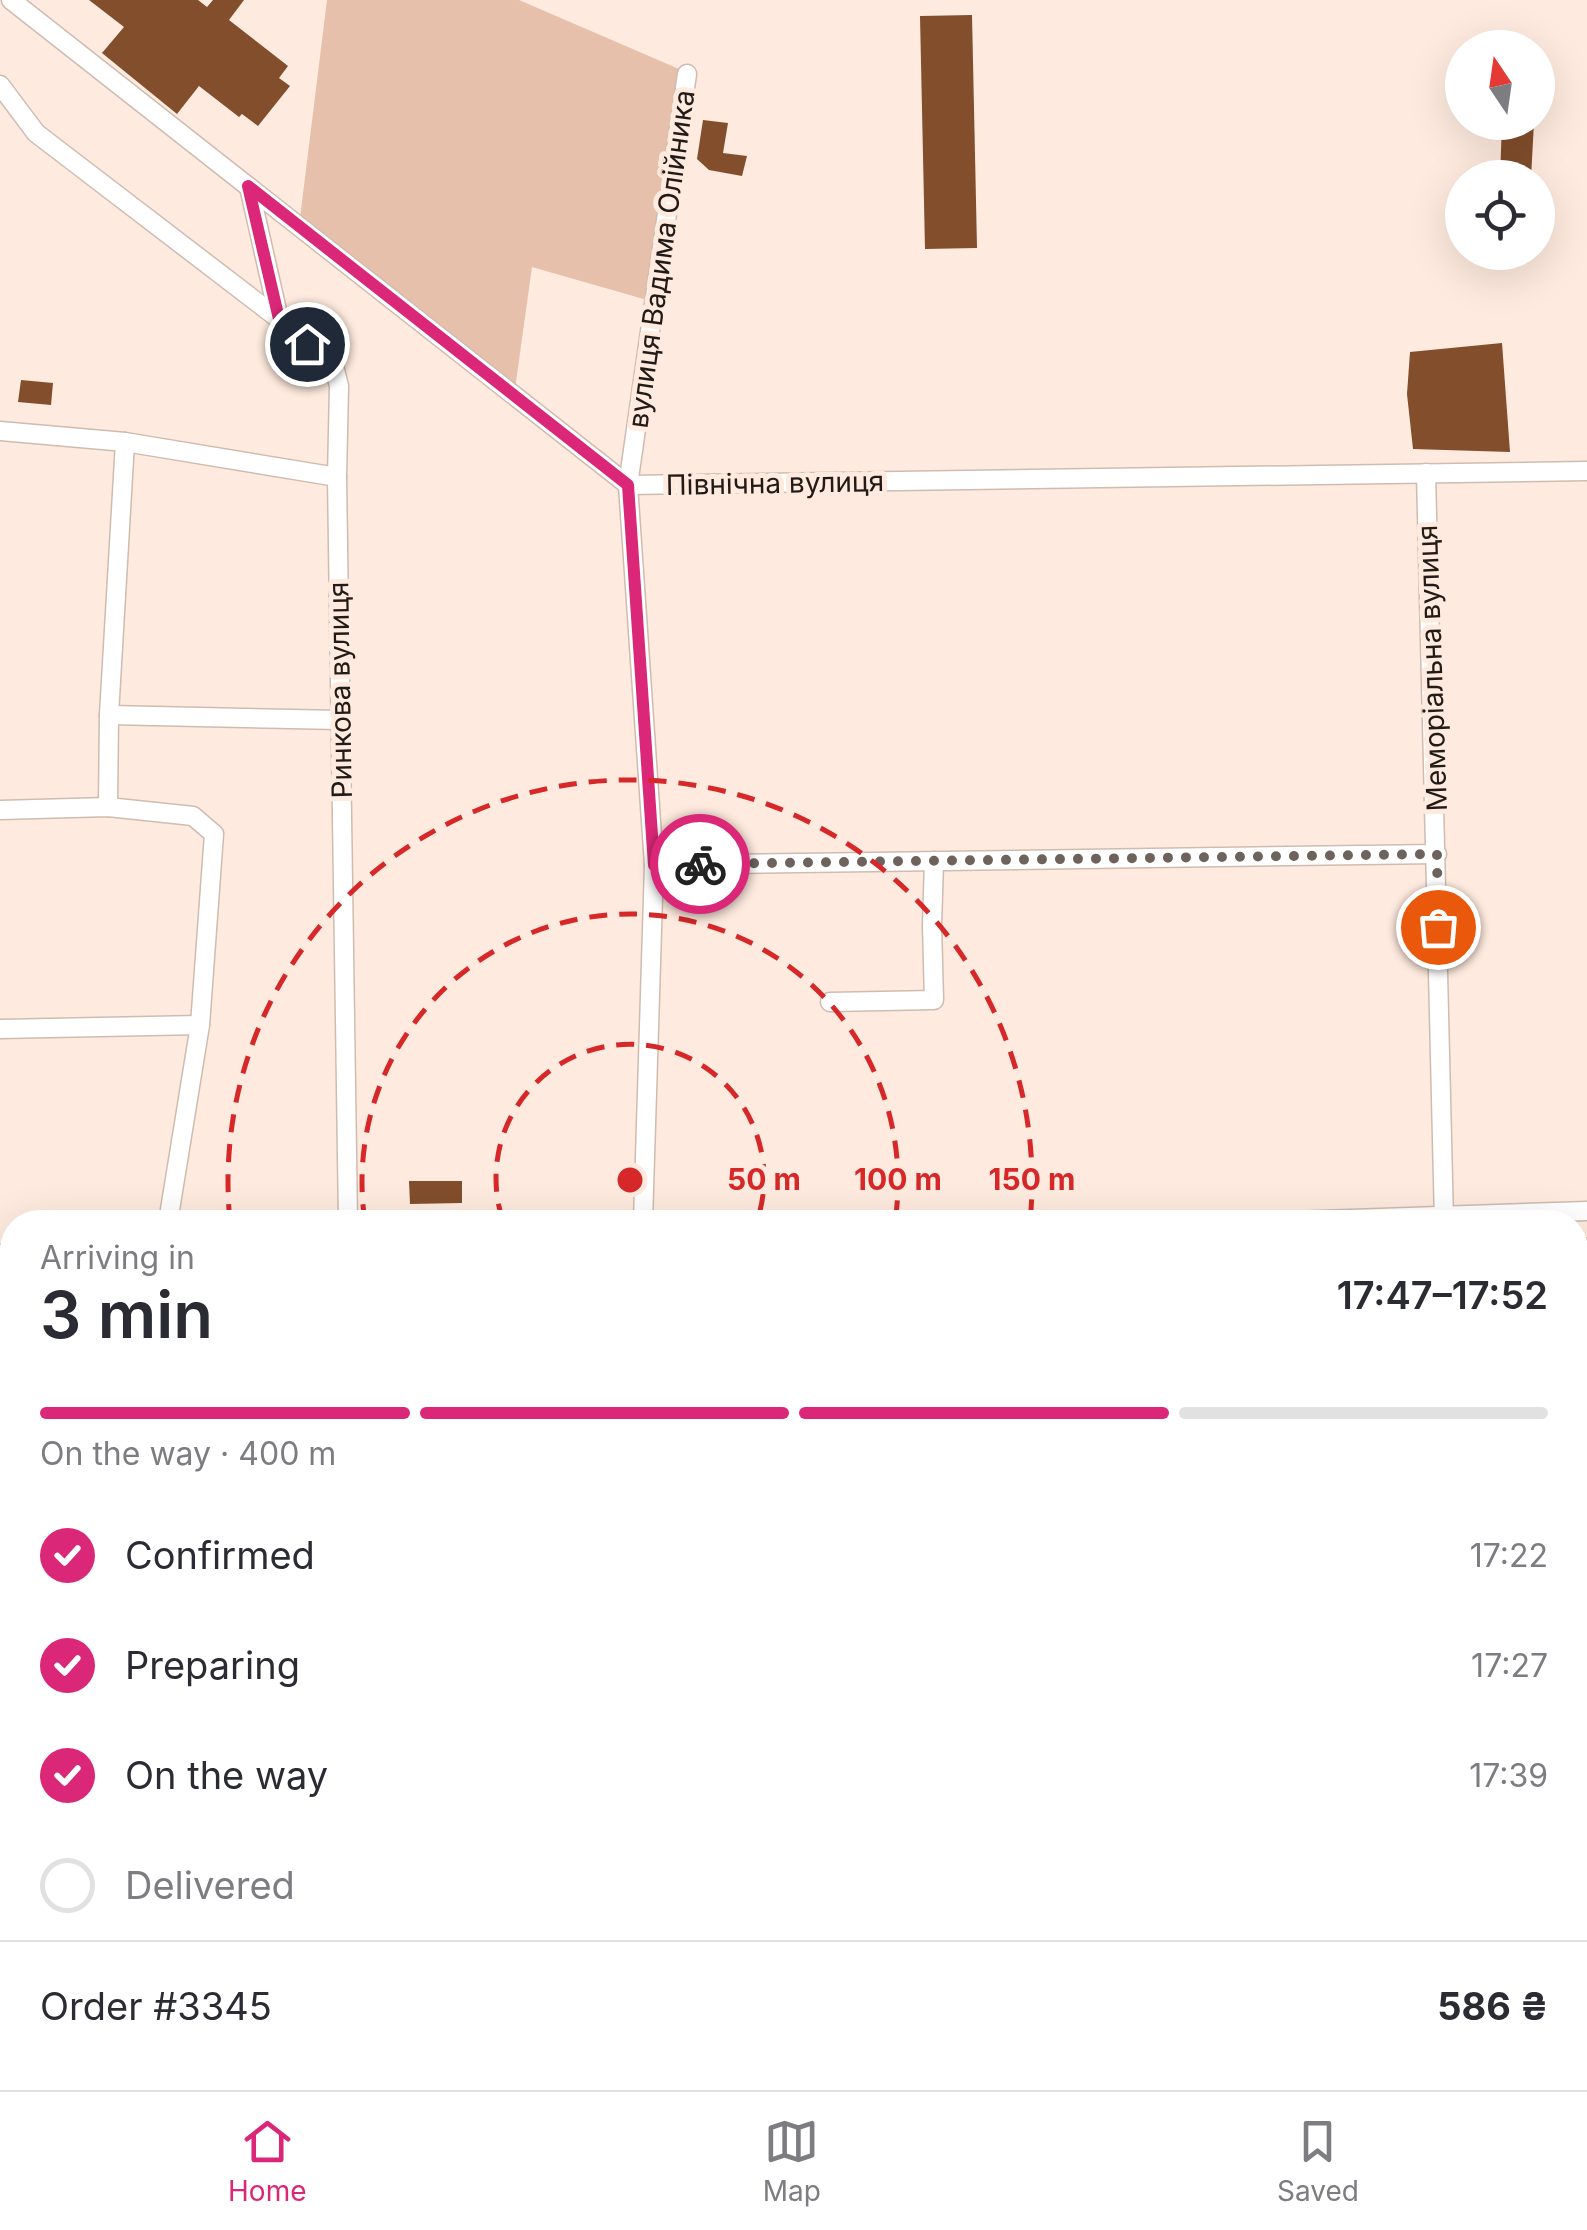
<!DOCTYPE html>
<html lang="en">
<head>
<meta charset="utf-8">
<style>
	:root { --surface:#fff; --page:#f2f2f3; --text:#2b2b33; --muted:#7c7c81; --line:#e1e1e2; --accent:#db2777 }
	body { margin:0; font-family:Inter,sans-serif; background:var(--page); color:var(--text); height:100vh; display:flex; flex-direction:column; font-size:38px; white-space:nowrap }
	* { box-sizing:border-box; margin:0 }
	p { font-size:32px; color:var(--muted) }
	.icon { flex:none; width:55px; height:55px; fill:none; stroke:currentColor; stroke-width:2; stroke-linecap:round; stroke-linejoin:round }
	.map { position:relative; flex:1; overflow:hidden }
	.panel { position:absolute; left:0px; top:1210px; width:1588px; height:880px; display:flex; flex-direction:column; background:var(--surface); border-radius:40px 40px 0 0; box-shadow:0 10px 40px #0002 }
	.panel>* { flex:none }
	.needle { width:65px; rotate:347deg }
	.buttons { position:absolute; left:1445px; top:30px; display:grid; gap:20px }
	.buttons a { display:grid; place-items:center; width:110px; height:110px; border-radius:50%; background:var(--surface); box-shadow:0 10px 40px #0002; font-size:50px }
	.pin { position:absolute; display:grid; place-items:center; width:85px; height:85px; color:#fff; margin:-42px; border:5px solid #fff; border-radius:50%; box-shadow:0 2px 10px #0007 }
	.courier { position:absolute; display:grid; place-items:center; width:100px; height:100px; margin:-50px; border:8px solid #db2777; border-radius:50%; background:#fff; color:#222; box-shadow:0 2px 12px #0007 }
	.overview em { font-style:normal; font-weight:600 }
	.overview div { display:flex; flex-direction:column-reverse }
	.overview { display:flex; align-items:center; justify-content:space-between; height:170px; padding:0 40px }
	h1 { font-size:65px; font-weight:600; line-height:75px }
	.bar { display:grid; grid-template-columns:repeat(4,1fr); gap:15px 10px; align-content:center; height:120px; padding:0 40px }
	.bar i { height:12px; border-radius:8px; background:var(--line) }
	.bar .on { background:var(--accent) }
	.bar p { grid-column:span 4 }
	.line { display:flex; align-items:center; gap:25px; padding:0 40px; border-top:2px solid var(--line) }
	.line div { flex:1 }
	ol { padding:0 40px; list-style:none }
	li { display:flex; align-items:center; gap:30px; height:110px }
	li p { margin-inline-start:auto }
	li .icon { padding:10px; border-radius:50%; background:var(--accent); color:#fff; stroke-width:4 }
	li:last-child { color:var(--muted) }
	li i { width:55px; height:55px; border:5px solid var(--line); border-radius:50% }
	.tab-bar { display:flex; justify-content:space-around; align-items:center; height:140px; border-top:2px solid var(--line); background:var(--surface); font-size:28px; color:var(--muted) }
	.tab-bar a { display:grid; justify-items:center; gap:5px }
	.tab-bar .on { color:var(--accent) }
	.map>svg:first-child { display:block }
</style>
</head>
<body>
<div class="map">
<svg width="1587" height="2090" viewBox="0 0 1587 2090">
	<rect width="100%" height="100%" fill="#feeade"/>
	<!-- green -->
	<g fill="#e6c0aa">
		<path d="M 327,0 L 519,0 L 686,72 L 654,302 L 532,267 L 514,396 L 299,226 Z"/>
		<rect x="1575" y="1237" width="12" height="548"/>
	</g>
	<!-- building -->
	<g fill="#824e2c">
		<path d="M 89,0 L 198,0 L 207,7 L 213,0 L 244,0 L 229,20 L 288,66 L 279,78 L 290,86 L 258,126 L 242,114 L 239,117 L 199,86 L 177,114 L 102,53 L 124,27 Z"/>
		<path d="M 972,15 L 977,248 L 925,249 L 920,16 Z"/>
		<path d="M 703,120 L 728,123 L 723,153 L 747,156 L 742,176 L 709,170 L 697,159 Z"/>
		<path d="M 1502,122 L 1534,122 L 1531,178 L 1500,178 Z"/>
		<path d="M 1502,343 L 1510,452 L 1413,449 L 1407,394 L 1410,352 Z"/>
		<path d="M 21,380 L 53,383 L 51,405 L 18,402 Z"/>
		<path d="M 409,1181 L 462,1181 L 462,1203 L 410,1204 Z"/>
	</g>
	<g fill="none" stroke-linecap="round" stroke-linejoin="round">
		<defs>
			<g id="minor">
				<path d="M 11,0 L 628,485 L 1587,471"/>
				<path d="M 0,85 L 36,133 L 279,319"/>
				<path d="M 249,187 L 279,319 L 335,370 L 339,386 L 337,477 L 348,1222"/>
				<path d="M 0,431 L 125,442 L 337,477"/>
				<path d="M 1426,473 L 1444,1222"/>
				<path d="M 109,715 L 340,720"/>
				<path d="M 108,807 L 109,715 L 125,442"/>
				<path d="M 0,810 L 108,807 L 193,816 L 214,834 L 200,1025 L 168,1222"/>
				<path d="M 654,865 L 1437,854"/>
				<path d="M 830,1002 L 934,1000 L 932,926 L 934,861"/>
				<path d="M 0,1029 L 200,1025"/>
				<path d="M 643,1222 L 654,865 L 628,485 L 687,74"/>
				<path d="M 1260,1222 L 1587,1211"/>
				<path d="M 0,1254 L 12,1254"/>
				<path d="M 1575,1818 L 1587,1823"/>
				<path d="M 0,1847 L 12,1801"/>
				<path d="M 0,1927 L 12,1931"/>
				<path d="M 455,2078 L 493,2090"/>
				<path d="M 1432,2090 L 1433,2078"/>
			</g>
		</defs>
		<!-- minor casing -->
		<use href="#minor" stroke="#cfbcb0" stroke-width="21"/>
		<!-- minor -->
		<use href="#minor" stroke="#fff" stroke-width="18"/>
	</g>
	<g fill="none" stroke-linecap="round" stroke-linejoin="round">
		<!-- done -->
		<path stroke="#6e635c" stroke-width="10" stroke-dasharray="0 18" d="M 700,864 L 1437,854 L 1438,927"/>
		<!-- route -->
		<path stroke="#db2777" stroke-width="12" d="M 307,344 L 279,319 L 248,186 L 628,485 L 654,865 L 700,864"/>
	</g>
	<!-- distance rings -->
	<g fill="none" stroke="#d62828" stroke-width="5" stroke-dasharray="18 12">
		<path d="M503 1221A134 134 0 1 1 757 1221"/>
		<path d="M365 1222A268 268 0 1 1 895 1222"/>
		<path d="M230 1222A402 402 0 1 1 1030 1222"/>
	</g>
	<g text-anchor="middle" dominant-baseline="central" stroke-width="10" stroke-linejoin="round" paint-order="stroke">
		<!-- street labels -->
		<g font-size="28" fill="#211a16" stroke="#feeade">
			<text transform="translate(661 259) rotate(-82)">вулиця Вадима Олійника</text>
			<text transform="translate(775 483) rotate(-1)">Північна вулиця</text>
			<text transform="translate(1432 668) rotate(-92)">Меморіальна вулиця</text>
			<text transform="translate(340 690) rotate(-91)">Ринкова вулиця</text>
		</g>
	</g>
	<circle cx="630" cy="1180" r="15" fill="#d62828" stroke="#feeade" stroke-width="5"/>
	<g font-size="30" text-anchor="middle" font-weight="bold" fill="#d62828" stroke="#feeade" stroke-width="10" stroke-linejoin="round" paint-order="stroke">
		<text x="764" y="1190">50 m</text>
		<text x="898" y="1190">100 m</text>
		<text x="1032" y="1190">150 m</text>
	</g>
</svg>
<div class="buttons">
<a><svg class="needle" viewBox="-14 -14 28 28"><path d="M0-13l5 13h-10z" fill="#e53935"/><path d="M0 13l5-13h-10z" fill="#7c7c81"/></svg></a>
<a><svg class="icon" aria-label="locate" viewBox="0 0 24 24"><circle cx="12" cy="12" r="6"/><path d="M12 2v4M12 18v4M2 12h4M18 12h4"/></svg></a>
</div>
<div class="pin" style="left:1438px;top:927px;background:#ea580c"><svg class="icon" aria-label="bag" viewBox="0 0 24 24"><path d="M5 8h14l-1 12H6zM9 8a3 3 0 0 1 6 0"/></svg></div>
<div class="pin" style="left:307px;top:344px;background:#1f2937"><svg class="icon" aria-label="home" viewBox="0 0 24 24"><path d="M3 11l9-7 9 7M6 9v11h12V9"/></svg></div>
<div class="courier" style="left:700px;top:864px"><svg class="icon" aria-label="bike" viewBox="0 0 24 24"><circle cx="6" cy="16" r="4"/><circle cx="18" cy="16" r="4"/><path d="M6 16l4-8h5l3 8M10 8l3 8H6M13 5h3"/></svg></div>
<section class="panel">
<div class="overview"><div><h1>3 min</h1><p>Arriving in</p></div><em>17:47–17:52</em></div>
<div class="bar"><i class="on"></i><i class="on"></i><i class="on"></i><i></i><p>On the way · 400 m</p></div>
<ol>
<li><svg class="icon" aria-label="check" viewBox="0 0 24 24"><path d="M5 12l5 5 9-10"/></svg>Confirmed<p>17:22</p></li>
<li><svg class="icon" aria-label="check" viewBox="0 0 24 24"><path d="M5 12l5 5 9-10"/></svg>Preparing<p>17:27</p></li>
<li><svg class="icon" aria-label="check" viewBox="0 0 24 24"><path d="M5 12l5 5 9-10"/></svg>On the way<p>17:39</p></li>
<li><i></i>Delivered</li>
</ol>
<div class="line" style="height:130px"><div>Order #3345</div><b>586 ₴</b></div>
</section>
</div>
<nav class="tab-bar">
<a class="on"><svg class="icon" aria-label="home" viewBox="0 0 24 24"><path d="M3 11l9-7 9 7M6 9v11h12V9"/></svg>Home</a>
<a><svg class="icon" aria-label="map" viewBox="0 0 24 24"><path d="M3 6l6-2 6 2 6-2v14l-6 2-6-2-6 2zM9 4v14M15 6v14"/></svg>Map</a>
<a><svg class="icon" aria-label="saved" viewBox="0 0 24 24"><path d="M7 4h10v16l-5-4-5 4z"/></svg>Saved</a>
</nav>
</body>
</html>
